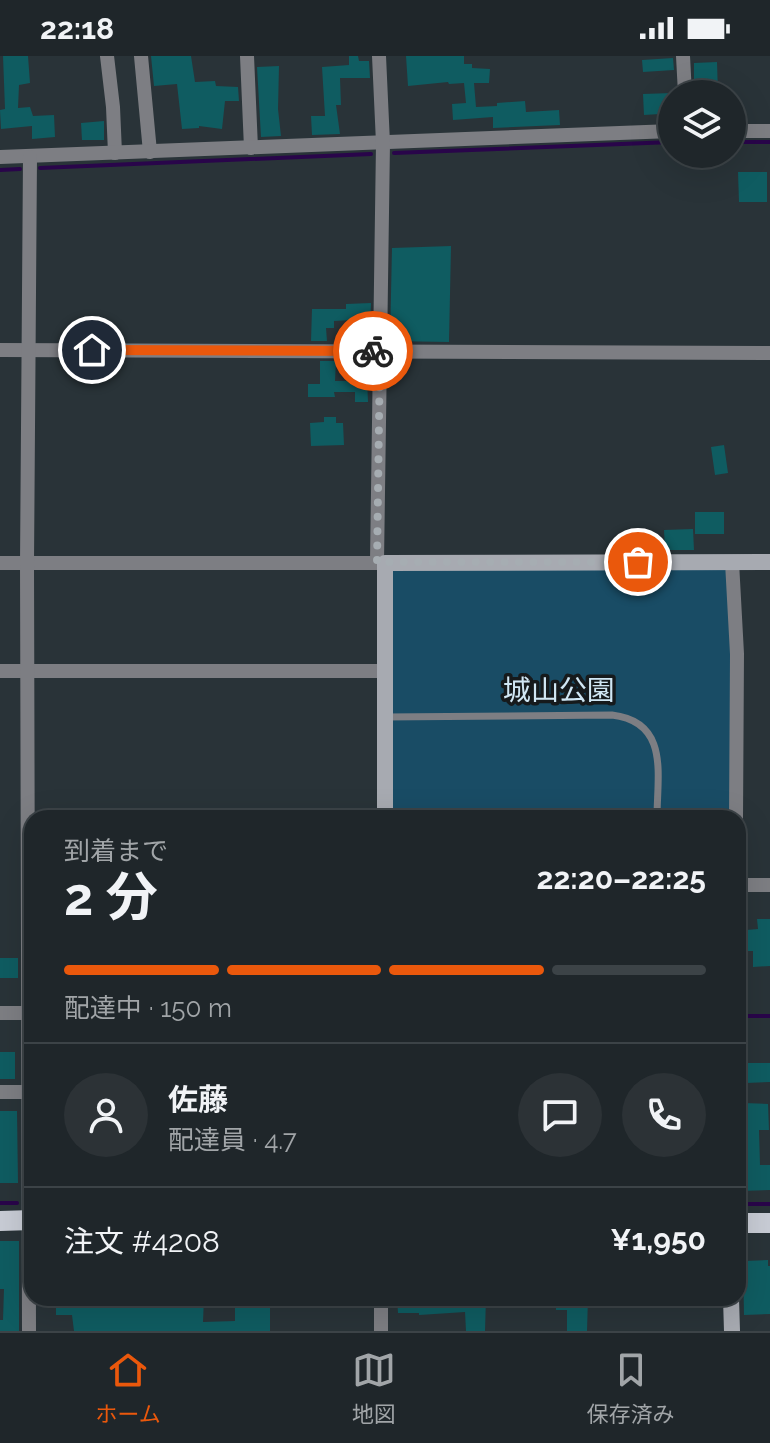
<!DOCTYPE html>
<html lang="ja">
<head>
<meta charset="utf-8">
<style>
	:root { --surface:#1f262a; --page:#2c3236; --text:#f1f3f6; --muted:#a1a5a8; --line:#3c4347; --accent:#ea580c }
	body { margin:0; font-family:Raleway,"Noto Sans JP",sans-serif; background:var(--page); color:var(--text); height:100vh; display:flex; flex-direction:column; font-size:30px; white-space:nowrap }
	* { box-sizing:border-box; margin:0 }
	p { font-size:26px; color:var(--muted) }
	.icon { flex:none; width:44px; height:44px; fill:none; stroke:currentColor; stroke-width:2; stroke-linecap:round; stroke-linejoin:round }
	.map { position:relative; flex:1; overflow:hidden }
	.details { position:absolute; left:24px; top:754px; width:722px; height:496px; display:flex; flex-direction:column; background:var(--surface); border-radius:24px; box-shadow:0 8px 32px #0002,0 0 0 2px var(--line) }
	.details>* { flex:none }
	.controls { position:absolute; left:658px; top:24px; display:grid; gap:16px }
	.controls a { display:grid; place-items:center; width:88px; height:88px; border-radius:50%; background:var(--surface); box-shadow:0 8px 32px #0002,0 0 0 2px var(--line); font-size:40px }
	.pin { position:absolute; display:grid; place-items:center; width:68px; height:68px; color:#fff; margin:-34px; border:4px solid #fff; border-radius:50%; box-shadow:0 2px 8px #0007 }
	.courier { position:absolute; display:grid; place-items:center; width:80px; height:80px; margin:-40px; border:6px solid #ea580c; border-radius:50%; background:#fff; color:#222; box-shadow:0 2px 10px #0007 }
	.head em { font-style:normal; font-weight:700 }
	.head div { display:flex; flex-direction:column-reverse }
	.head { display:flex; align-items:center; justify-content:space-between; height:136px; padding:0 40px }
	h1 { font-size:52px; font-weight:700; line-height:60px }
	.bar { display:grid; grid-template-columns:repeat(4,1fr); gap:12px 8px; align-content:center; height:96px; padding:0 40px }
	.bar i { height:10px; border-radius:6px; background:var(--line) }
	.bar .selected { background:var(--accent) }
	.bar p { grid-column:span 4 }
	.line { display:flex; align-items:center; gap:20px; padding:0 40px; border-top:2px solid var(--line) }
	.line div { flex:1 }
	.round { display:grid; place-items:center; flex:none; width:84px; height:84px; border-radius:42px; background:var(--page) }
	.status { display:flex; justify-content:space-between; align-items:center; height:56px; padding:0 40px; background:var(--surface); direction:ltr }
	.status svg { height:22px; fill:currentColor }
	.menu { display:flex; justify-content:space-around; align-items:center; height:112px; border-top:2px solid var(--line); background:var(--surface); font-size:22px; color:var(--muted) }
	.menu a { display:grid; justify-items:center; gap:4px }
	.menu .selected { color:var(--accent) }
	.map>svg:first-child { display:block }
</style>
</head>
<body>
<div class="status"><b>22:18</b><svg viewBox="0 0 49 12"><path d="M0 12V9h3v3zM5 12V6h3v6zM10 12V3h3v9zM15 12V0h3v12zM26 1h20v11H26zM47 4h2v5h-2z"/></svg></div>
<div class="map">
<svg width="770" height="1275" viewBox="0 0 770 1275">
	<rect width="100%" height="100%" fill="#293338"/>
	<!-- green -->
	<path fill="#194c65" d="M 732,506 L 733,762 L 385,762 L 385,507 Z"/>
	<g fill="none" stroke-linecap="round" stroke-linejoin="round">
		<!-- stream -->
		<g stroke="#29054a" stroke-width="4">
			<path d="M 732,86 L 770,86"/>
			<path d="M 394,97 L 672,86"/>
			<path d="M 40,112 L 371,98"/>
			<path d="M 0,114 L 20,113"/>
			<path d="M 745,960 L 770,960"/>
			<path d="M 0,1147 L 17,1147"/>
			<path d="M 742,1148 L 770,1148"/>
		</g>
	</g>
	<!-- building -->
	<g fill="#0f5c61">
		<path d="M 3,0 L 28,0 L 30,27 L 19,29 L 18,52 L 30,51 L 33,60 L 54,59 L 55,81 L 32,83 L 32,70 L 1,73 L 0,54 L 5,53 Z"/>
		<path d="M 151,0 L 191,0 L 195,26 L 215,25 L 216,30 L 238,31 L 239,45 L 225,45 L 222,73 L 199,70 L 199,72 L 182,73 L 177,28 L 154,30 Z"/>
		<path d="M 349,0 L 358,0 L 359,5 L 369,5 L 370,22 L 340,22 L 341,49 L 336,49 L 340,78 L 312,79 L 311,60 L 325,60 L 322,11 L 349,9 Z"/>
		<path d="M 406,0 L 464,0 L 464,8 L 472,8 L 472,12 L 490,13 L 489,27 L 474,27 L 476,51 L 497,50 L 497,47 L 525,45 L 526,56 L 559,54 L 560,69 L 493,72 L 493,61 L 453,64 L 452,48 L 466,47 L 464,27 L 449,28 L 448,26 L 408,30 Z"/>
		<path d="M 673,2 L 674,14 L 643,16 L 642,4 Z"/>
		<path d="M 717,6 L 718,38 L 707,38 L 707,23 L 694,23 L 694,7 Z"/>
		<path d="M 279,10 L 278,53 L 281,80 L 261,81 L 257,11 Z"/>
		<path d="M 672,37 L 672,52 L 660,52 L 660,58 L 644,59 L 643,38 Z"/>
		<path d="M 104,65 L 104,84 L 82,84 L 81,67 Z"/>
		<path d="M 738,116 L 767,116 L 767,146 L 739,146 Z"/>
		<path d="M 451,190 L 449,286 L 390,285 L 392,192 Z"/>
		<path d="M 371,247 L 370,272 L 365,272 L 365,268 L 353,268 L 353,264 L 334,265 L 334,272 L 326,272 L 327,285 L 311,285 L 312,253 L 346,253 L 346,248 Z"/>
		<path d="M 320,305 L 336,305 L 335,325 L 355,325 L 355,322 L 367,321 L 368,346 L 355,346 L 355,336 L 334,336 L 335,341 L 308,341 L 308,328 L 320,328 Z"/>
		<path d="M 324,361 L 336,361 L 336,367 L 343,367 L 344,389 L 311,390 L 310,367 L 324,366 Z"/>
		<path d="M 724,389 L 728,417 L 715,419 L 711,391 Z"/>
		<rect x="695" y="456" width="29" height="22"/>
		<path d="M 693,473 L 694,494 L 665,494 L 664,474 Z"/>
		<path d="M 757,863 L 770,863 L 770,910 L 753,911 L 753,895 L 747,895 L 746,874 L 758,873 Z"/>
		<rect x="0" y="902" width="18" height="20"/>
		<rect x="0" y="996" width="15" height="27"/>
		<path d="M 746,1007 L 770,1007 L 770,1026 L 746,1027 Z"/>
		<path d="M 744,1047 L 768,1048 L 769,1074 L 759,1074 L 760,1109 L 770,1109 L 770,1134 L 740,1135 L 738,1050 L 744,1050 Z"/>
		<path d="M 0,1055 L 17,1055 L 18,1127 L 0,1127 Z"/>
		<path d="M 0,1185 L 19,1185 L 19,1275 L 0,1275 L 0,1264 L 3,1264 L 4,1233 L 0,1233 Z"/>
		<path d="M 768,1204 L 768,1210 L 770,1210 L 770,1258 L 744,1259 L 743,1205 Z"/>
		<path d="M 56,1242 L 204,1242 L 203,1266 L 235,1265 L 235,1242 L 270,1242 L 270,1275 L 74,1275 L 72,1259 L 56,1259 Z"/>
		<path d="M 397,1242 L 486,1242 L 485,1275 L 466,1275 L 465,1256 L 419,1259 L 419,1257 L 398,1257 Z"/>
		<path d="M 556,1242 L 588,1242 L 587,1275 L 567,1275 L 567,1254 L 556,1254 Z"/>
	</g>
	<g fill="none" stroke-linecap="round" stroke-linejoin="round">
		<!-- lane -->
		<path stroke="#7d7e83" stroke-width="7" d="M 385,661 L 612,659 C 670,666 657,719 657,762"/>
		<!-- street -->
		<g stroke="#7d7e83" stroke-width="14">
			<path d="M 107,0 L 113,51 L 115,97"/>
			<path d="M 141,0 L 150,96"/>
			<path d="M 247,0 L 251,92"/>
			<path d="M 683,0 L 685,38"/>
			<path d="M 732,75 L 770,75"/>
			<path d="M 0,101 L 672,75"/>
			<path d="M 0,294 L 770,297"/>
			<path d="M 377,506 L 383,87 L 379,0"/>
			<path d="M 732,506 L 737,598 L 736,762"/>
			<path d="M 0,507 L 385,507"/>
			<path d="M 0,615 L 385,615"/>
			<path d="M 738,829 L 770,829"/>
			<path d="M 0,957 L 28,957"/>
			<path d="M 0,1036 L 32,1036"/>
			<path d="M 381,1242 L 381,1275"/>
			<path d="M 29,1275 L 27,507 L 30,101"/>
		</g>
		<!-- secondary -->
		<g stroke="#a7aab1" stroke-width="16">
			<path d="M 385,762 L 385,507 L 770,506"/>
			<path d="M 731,1242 L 732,1275"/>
		</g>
		<!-- primary -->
		<g stroke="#c8ccd5" stroke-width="20">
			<path d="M 0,1165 L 32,1164"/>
			<path d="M 738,1167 L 770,1167"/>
		</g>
	</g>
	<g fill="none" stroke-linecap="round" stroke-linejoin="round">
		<!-- done -->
		<path stroke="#a6adb2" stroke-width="8" stroke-dasharray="0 14.4" d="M 373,295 L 380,295 L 377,506 L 638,506"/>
		<!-- route -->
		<path stroke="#ea580c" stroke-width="10" d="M 92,294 L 373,295"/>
	</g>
	<g text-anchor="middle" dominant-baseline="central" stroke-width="7" stroke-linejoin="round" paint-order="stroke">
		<!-- park labels -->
		<g font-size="28" fill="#d1e7f4" stroke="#161a1c">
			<text x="559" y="634">城山公園</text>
		</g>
	</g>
</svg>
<div class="controls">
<a><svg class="icon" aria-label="layers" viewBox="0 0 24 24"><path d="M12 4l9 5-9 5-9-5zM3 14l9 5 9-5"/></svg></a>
</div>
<div class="pin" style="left:638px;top:506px;background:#ea580c"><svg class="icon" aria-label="bag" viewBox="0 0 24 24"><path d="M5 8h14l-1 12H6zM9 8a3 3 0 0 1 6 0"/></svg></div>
<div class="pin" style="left:92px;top:294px;background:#1f2937"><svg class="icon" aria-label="home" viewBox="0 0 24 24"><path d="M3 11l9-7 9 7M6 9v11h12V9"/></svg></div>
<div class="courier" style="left:373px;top:295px"><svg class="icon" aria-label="bike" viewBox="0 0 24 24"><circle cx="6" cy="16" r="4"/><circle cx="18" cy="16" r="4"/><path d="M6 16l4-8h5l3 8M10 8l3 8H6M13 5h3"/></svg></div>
<section class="details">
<div class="head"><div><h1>2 分</h1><p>到着まで</p></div><em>22:20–22:25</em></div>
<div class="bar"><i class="selected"></i><i class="selected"></i><i class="selected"></i><i></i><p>配達中 · 150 m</p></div>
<div class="line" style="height:144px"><a class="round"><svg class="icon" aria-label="person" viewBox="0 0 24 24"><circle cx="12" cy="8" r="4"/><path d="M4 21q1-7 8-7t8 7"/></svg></a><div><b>佐藤</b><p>配達員 · 4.7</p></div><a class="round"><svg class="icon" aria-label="chat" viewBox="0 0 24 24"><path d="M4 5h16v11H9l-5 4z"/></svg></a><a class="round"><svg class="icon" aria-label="phone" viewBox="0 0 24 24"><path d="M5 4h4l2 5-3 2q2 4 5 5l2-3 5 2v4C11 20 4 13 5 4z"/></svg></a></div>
<div class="line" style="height:104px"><div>注文 #4208</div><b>¥1,950</b></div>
</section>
</div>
<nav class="menu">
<a class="selected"><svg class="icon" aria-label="home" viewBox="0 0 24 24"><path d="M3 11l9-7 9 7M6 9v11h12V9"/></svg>ホーム</a>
<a><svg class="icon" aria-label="map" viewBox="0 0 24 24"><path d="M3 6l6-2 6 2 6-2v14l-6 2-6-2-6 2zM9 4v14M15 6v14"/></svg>地図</a>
<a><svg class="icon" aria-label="saved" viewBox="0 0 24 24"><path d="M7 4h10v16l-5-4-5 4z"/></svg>保存済み</a>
</nav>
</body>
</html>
